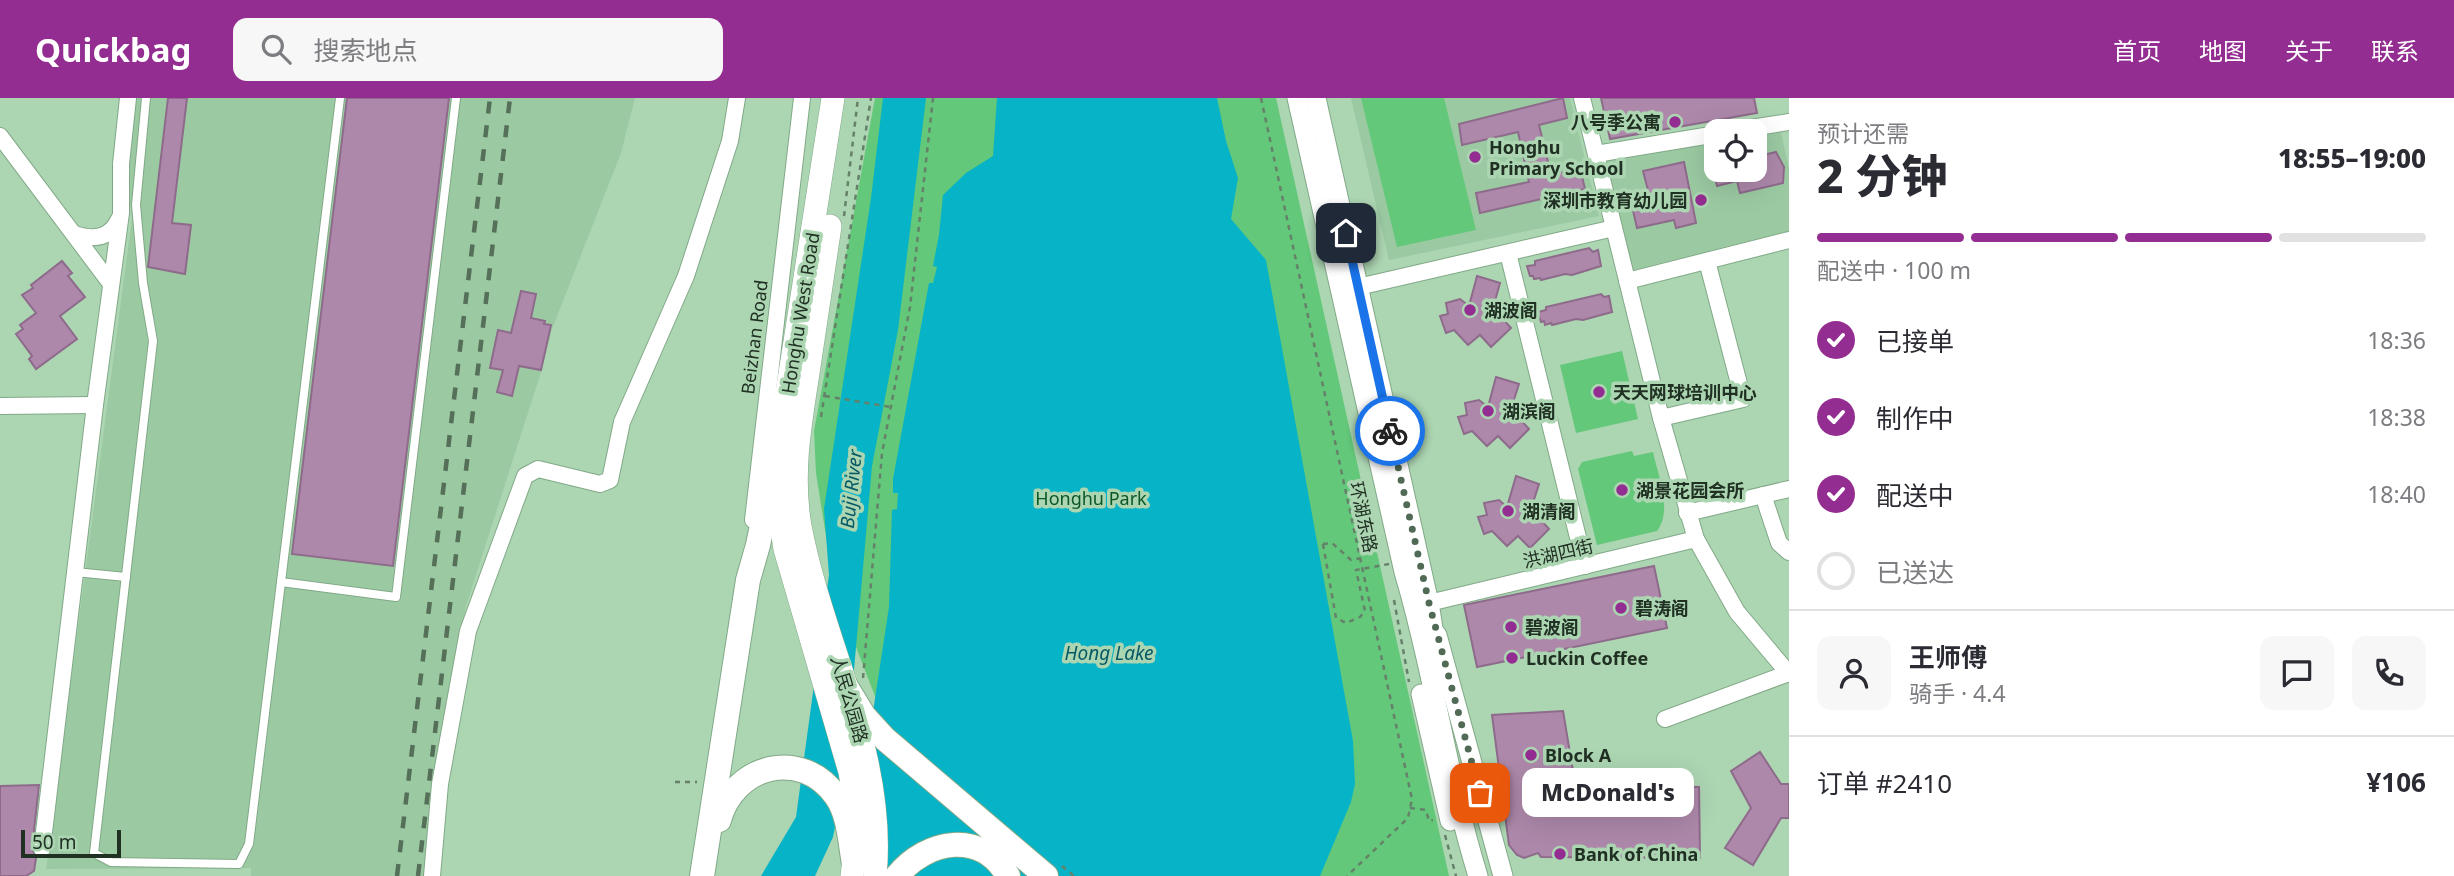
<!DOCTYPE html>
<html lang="zh">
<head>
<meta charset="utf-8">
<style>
	:root { --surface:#fff; --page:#f7f7f7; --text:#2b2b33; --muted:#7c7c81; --line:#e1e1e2; --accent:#942d91 }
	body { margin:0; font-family:"Noto Sans","Noto Sans SC",sans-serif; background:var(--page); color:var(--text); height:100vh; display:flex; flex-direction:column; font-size:26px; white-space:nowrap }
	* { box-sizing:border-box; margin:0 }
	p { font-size:23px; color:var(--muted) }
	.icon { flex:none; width:38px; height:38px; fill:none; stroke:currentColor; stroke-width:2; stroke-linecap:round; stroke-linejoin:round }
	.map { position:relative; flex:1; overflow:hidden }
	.drawer { display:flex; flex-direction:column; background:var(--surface); width:665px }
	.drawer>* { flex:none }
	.fabs { position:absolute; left:1704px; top:21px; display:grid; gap:14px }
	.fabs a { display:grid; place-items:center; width:63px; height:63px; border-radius:14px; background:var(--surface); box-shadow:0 7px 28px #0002; font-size:35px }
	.scale { position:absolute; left:21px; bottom:18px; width:100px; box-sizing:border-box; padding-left:7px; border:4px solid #203023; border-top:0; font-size:19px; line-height:24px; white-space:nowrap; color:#203023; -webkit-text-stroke:5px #acd5b2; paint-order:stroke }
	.pin { position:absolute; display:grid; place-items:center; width:60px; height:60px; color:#fff; margin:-30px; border-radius:14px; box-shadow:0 4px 10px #0006 }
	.courier { position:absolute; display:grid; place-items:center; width:70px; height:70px; margin:-35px; border:5px solid #1a73e8; border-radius:50%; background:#fff; color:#222; box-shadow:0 2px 9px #0007 }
	.bubble { position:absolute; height:49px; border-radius:14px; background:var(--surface); box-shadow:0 7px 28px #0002; font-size:23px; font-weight:800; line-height:49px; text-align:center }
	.summary em { font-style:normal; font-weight:800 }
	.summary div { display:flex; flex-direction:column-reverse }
	.summary { display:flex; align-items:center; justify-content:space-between; height:119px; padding:0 28px }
	h1 { font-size:46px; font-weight:800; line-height:52px }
	.bar { display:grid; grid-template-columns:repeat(4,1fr); gap:10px 7px; align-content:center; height:84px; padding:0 28px }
	.bar i { height:9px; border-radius:5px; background:var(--line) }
	.bar .current { background:var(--accent) }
	.bar p { grid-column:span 4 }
	.line { display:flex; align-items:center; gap:18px; padding:0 28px; border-top:2px solid var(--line) }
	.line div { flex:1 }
	.round { display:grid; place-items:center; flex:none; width:74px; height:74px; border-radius:14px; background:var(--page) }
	ol { padding:0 28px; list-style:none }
	li { display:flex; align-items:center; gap:21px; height:77px }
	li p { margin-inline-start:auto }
	li .icon { padding:7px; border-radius:50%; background:var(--accent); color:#fff; stroke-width:4 }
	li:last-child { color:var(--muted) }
	li i { width:38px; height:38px; border:4px solid var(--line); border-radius:50% }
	header { display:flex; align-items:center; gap:42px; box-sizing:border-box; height:98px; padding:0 35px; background:var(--accent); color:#fff }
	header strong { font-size:33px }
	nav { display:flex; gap:38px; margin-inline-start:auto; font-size:24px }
	.search { width:490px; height:63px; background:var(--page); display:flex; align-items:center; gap:18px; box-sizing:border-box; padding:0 24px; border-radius:14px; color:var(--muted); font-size:26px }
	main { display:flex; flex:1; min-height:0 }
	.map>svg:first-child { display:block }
</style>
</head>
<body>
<header>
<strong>Quickbag</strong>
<div class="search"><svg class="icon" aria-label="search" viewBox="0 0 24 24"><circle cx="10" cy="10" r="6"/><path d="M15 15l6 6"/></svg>搜索地点</div>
<nav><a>首页</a><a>地图</a><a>关于</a><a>联系</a></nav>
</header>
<main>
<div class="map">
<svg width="1789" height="778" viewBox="0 0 1789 778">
	<rect width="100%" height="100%" fill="#acd5b2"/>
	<!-- built -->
	<g fill="#9bcaa2">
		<path d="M 135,0 L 635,0 L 621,55 L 552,231 L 541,274 L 466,508 L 443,639 L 427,778 L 251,778 L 251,770 L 46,771 L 132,120 L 126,75 Z"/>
		<path d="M 1351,0 L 1570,0 L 1599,118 L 1389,162 Z"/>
		<path d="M 1780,30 L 1789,70 L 1789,133 L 1633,172 L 1603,62 L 1717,42 L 1717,72 L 1755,72 L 1755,35 Z"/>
	</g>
	<!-- green -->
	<g fill="#63c879">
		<path d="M 875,0 L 1276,0 L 1449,778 L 915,778 L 883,619 L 853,541 L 829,457 L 816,375 L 814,333 Z"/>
		<path d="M 1361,0 L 1444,0 L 1476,132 L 1397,149 Z"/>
		<path d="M 1622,253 L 1638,321 L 1576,335 L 1560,267 Z"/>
		<path d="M 1632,353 L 1634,358 L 1653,354 C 1658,378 1673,412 1657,433 L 1597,447 L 1578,371 L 1582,364 Z"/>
	</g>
	<!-- water -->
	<g fill="#06b3c7">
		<path d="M 883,0 L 926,0 L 898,232 L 872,368 L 844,685 L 833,739 L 815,778 L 761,778 L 796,719 L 829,477 L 824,411 L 871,100 Z"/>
		<path d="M 997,0 L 1217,0 L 1226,43 L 1238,80 L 1231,121 L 1266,162 L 1353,643 L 1355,686 L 1351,704 L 1320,778 L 848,778 L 889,509 L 892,412 L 897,411 L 898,395 L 893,395 L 893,381 L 929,185 L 933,185 L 937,169 L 933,168 L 939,137 L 943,97 L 966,75 L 993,58 Z"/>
	</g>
	<!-- building -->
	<g fill="#ad88aa" stroke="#8e6a8b" stroke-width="2">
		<path d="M 168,0 L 187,0 L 172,125 L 191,127 L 185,176 L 148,169 Z"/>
		<path d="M 347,0 L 449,0 L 393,468 L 292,456 Z"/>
		<path d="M 1563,0 L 1567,20 L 1539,27 L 1551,76 L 1580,70 L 1585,91 L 1480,115 L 1476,95 L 1529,84 L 1518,34 L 1462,47 L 1459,26 Z"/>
		<path d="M 1601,0 L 1754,0 L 1757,15 L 1610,41 Z"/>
		<path d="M 1776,54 L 1784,69 L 1783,85 L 1740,95 L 1737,83 L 1717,88 L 1713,72 L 1755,72 L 1755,59 Z"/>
		<path d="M 1684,64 L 1696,125 L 1676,130 L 1674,122 L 1637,130 L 1632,108 L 1651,104 L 1643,73 Z"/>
		<path d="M 1589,150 L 1593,154 L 1598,152 L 1601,168 L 1572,177 L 1565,176 L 1541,182 L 1540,180 L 1534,181 L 1533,178 L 1530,178 L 1527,168 L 1535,167 L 1535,163 Z"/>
		<path d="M 62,163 L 72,175 L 68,178 L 85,199 L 60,218 L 77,241 L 36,271 L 29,261 L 32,258 L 16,236 L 23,231 L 20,227 L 36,215 L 22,197 L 33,190 L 31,187 Z"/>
		<path d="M 1477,178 L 1500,185 L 1493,210 L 1511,230 L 1491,249 L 1480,237 L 1468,247 L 1454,232 L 1446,235 L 1440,218 L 1448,216 L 1446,205 L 1460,201 L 1469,208 Z"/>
		<path d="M 521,193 L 536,196 L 531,220 L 545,223 L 544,226 L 551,227 L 541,272 L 519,268 L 512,298 L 497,294 L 503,272 L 490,270 L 498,232 L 511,235 Z"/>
		<path d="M 1601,196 L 1604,199 L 1609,198 L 1612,214 L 1583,222 L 1576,221 L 1552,227 L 1551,225 L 1545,227 L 1544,223 L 1541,224 L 1538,214 L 1546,212 L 1546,209 Z"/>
		<path d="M 1496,279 L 1519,286 L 1511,311 L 1529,331 L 1510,350 L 1498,338 L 1487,348 L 1472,333 L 1464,336 L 1458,319 L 1467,317 L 1465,305 L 1479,302 L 1488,309 Z"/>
		<path d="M 1516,378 L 1539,386 L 1531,411 L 1549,431 L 1530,450 L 1518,438 L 1507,448 L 1492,433 L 1484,436 L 1478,419 L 1487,417 L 1484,405 L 1499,402 L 1507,409 Z"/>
		<path d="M 1654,468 L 1667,530 L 1477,569 L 1464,507 Z"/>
		<path d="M 1563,613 L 1577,697 L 1587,686 L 1699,689 L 1700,760 L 1541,759 L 1538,755 L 1524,760 L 1517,757 L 1509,747 L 1492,617 Z"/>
		<path d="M 1760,654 L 1781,686 L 1789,686 L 1789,720 L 1781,720 L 1753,767 L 1725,750 L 1751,710 L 1731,673 Z"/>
		<path d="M 39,687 L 32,750 L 36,760 L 34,773 L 26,778 L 0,778 L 0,688 Z"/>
	</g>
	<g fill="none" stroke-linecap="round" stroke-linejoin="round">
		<defs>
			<g id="service">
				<path d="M 146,0 L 136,107 L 143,185 L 153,243 L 94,755 L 111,764 L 239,766 L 249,746 L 281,484"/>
				<path d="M 340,0 L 281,484 L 396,499 L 456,0"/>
				<path d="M 75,474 L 126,479"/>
			</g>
			<g id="minor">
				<path d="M 1582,0 L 1661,320 L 1696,441 L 1737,514 L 1789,576"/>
				<path d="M 1732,33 L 1789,24"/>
				<path d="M 0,38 L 111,186"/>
				<path d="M 1596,56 L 1717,36"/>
				<path d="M 74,136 C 93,142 110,141 119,121"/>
				<path d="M 1508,155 L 1585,468"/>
				<path d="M 1627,183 L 1789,142"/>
				<path d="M 1358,189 L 1614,130"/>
				<path d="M 0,308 L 95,307"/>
				<path d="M 1661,320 L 1743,301 L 1707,163"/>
				<path d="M 1763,397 L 1779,445 L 1789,454"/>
				<path d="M 1687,415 L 1789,391"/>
				<path d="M 753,422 L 802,0"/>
				<path d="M 1429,505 L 1696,441"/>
				<path d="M 1665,621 L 1789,575"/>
				<path d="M 42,751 L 95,307 L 121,115 L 121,66 L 128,0"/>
				<path d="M 432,778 L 440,686 L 468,533 L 525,378 L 538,371 L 600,386 L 610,382 L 622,324 L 686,178 L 730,43 L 737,0"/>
			</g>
			<g id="tertiary">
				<path d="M 1297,0 L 1404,474 C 1434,574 1447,678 1478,778"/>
				<path d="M 1316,0 L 1429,505 L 1436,549"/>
				<path d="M 1437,537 L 1503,778"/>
				<path d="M 1421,596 L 1450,723"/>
			</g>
			<g id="secondary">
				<path d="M 833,0 L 779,346 L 777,399 L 785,451 L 850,674 C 857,710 857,742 852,778"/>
				<path d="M 830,128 C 823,177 815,226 808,275 C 800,326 791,376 800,428 C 822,545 887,656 875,778"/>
			</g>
			<g id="primary">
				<path d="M 845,587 L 864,618 L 885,641 L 1046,778"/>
				<path d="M 719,722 C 734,667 801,649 836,698 C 849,716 850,744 854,766"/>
				<path d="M 702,778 L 748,482 L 758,447 L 779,346"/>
				<path d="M 897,778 C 927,741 982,732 1008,778"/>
			</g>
		</defs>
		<!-- service casing -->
		<use href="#service" stroke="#81a987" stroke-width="10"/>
		<!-- minor casing -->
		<use href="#minor" stroke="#81a987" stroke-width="18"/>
		<!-- tertiary casing -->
		<use href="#tertiary" stroke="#81a987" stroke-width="21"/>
		<!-- secondary casing -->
		<use href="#secondary" stroke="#81a987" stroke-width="24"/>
		<!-- primary casing -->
		<use href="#primary" stroke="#81a987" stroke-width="26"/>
		<!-- path -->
		<g stroke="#658169" stroke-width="2.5" stroke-dasharray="5 5" stroke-linecap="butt">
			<path d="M 1261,0 L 1412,701 L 1408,720 L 1347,778"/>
			<path d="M 844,118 L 858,0"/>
			<path d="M 825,298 L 891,309"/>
			<path d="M 821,319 L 871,0"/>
			<path d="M 1323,446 L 1332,445 L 1351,462 L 1361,460"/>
			<path d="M 1394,502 L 1409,584"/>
			<path d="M 863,580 L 882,355 L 910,209 L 933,0"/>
			<path d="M 675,684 L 697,684"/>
			<path d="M 1410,710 L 1426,712 L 1429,723 L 1433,722"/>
			<path d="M 1445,737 L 1456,778"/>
			<path d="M 1062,768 L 1074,778"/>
		</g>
		<!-- service -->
		<use href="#service" stroke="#fff" stroke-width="8"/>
		<!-- minor -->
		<use href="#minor" stroke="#fff" stroke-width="16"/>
		<!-- tertiary -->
		<use href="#tertiary" stroke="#fff" stroke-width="19"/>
		<!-- secondary -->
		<use href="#secondary" stroke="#fff" stroke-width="23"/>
		<!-- primary -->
		<use href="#primary" stroke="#fff" stroke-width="24"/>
		<!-- rail -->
		<g stroke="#556f59" stroke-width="4.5" stroke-dasharray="12 12" stroke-linecap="butt">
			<path d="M 397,778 L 490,0"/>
			<path d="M 418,778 L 510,0"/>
		</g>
		<!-- path-bridge -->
		<path stroke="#658169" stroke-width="2.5" stroke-dasharray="5 5" stroke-linecap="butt" d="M 1323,446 L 1336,520 L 1346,525 L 1360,519 L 1365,513 L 1356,472 L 1389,466"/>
	</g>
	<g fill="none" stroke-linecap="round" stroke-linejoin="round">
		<!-- done -->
		<path stroke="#516a55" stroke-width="7" stroke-dasharray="0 12.6" d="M 1390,333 L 1429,505 L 1480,695"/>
		<!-- route -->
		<path stroke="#1a73e8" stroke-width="9" d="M 1346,135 L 1390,333"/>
	</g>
	<!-- markers -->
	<g fill="#942d91" stroke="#acd5b2" stroke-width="2.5">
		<circle cx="1675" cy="24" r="7"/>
		<circle cx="1475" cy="59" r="7"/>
		<circle cx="1701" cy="102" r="7"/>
		<circle cx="1470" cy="212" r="7"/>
		<circle cx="1599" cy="294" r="7"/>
		<circle cx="1488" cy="313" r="7"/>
		<circle cx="1622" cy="392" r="7"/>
		<circle cx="1508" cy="413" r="7"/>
		<circle cx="1621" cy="510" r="7"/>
		<circle cx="1511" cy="529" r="7"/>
		<circle cx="1512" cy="560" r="7"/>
		<circle cx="1531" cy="657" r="7"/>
		<circle cx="1560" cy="756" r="7"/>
	</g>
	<g text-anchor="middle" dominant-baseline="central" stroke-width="7" stroke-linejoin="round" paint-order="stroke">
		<!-- poi labels -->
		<g font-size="18" font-weight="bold" fill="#203023" stroke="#acd5b2" text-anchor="start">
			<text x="1661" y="24" text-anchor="end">八号季公寓</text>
			<text x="1489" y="49">Honghu<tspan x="1489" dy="21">Primary School</tspan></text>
			<text x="1687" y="102" text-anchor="end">深圳市教育幼儿园</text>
			<text x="1484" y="212">湖波阁</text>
			<text x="1613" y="294">天天网球培训中心</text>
			<text x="1502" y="313">湖滨阁</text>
			<text x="1636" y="392">湖景花园会所</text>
			<text x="1522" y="413">湖清阁</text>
			<text x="1635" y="510">碧涛阁</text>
			<text x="1525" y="529">碧波阁</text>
			<text x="1526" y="560">Luckin Coffee</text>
			<text x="1545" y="657">Block A</text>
			<text x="1574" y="756">Bank of China</text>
		</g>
		<!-- street labels -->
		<g font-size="18" fill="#203023" stroke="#acd5b2">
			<text transform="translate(800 215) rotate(-81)">Honghu West Road</text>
			<text transform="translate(754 239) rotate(-83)">Beizhan Road</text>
			<text transform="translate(1364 419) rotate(78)">环湖东路</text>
			<text transform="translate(1558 455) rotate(-13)">洪湖四街</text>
			<text transform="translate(850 601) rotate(74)">人民公园路</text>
		</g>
		<!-- park labels -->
		<g font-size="18" fill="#0b5825" stroke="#acd5b2">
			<text x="1091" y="400">Honghu Park</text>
		</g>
		<!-- water labels -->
		<g font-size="19" font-style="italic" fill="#065a65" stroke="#acd5b2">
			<text transform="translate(851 391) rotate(-84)">Buji River</text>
			<text x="1109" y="555">Hong Lake</text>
		</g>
	</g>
</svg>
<div class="fabs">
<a><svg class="icon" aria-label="locate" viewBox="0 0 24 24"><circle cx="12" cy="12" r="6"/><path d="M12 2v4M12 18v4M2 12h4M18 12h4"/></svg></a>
</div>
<div class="scale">50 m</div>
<div class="pin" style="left:1480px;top:695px;background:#ea580c"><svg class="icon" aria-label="bag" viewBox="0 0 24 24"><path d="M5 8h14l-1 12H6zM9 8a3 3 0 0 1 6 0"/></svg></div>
<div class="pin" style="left:1346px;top:135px;background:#1f2937"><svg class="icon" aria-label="home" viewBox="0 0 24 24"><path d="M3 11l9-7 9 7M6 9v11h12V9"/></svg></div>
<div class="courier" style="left:1390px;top:333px"><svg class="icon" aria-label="bike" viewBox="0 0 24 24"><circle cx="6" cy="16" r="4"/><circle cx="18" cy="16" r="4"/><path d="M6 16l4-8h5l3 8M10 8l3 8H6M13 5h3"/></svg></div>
<div class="bubble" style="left:1522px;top:670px;width:172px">McDonald's</div>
</div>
<section class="drawer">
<div class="summary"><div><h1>2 分钟</h1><p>预计还需</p></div><em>18:55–19:00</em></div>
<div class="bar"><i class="current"></i><i class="current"></i><i class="current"></i><i></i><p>配送中 · 100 m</p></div>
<ol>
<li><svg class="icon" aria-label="check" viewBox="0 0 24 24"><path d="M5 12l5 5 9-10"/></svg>已接单<p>18:36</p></li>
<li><svg class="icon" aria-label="check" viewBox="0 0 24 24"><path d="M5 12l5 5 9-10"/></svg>制作中<p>18:38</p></li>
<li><svg class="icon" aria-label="check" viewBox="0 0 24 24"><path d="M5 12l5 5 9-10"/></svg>配送中<p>18:40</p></li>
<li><i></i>已送达</li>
</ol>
<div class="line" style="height:126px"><a class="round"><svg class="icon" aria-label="person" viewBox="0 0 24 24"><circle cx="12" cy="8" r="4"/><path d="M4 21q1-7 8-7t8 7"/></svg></a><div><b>王师傅</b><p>骑手 · 4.4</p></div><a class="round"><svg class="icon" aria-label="chat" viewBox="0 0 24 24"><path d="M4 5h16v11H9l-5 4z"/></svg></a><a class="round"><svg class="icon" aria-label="phone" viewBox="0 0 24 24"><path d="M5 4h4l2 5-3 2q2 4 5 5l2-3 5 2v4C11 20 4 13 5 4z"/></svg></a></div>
<div class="line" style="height:91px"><div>订单 #2410</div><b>¥106</b></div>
</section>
</main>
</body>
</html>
